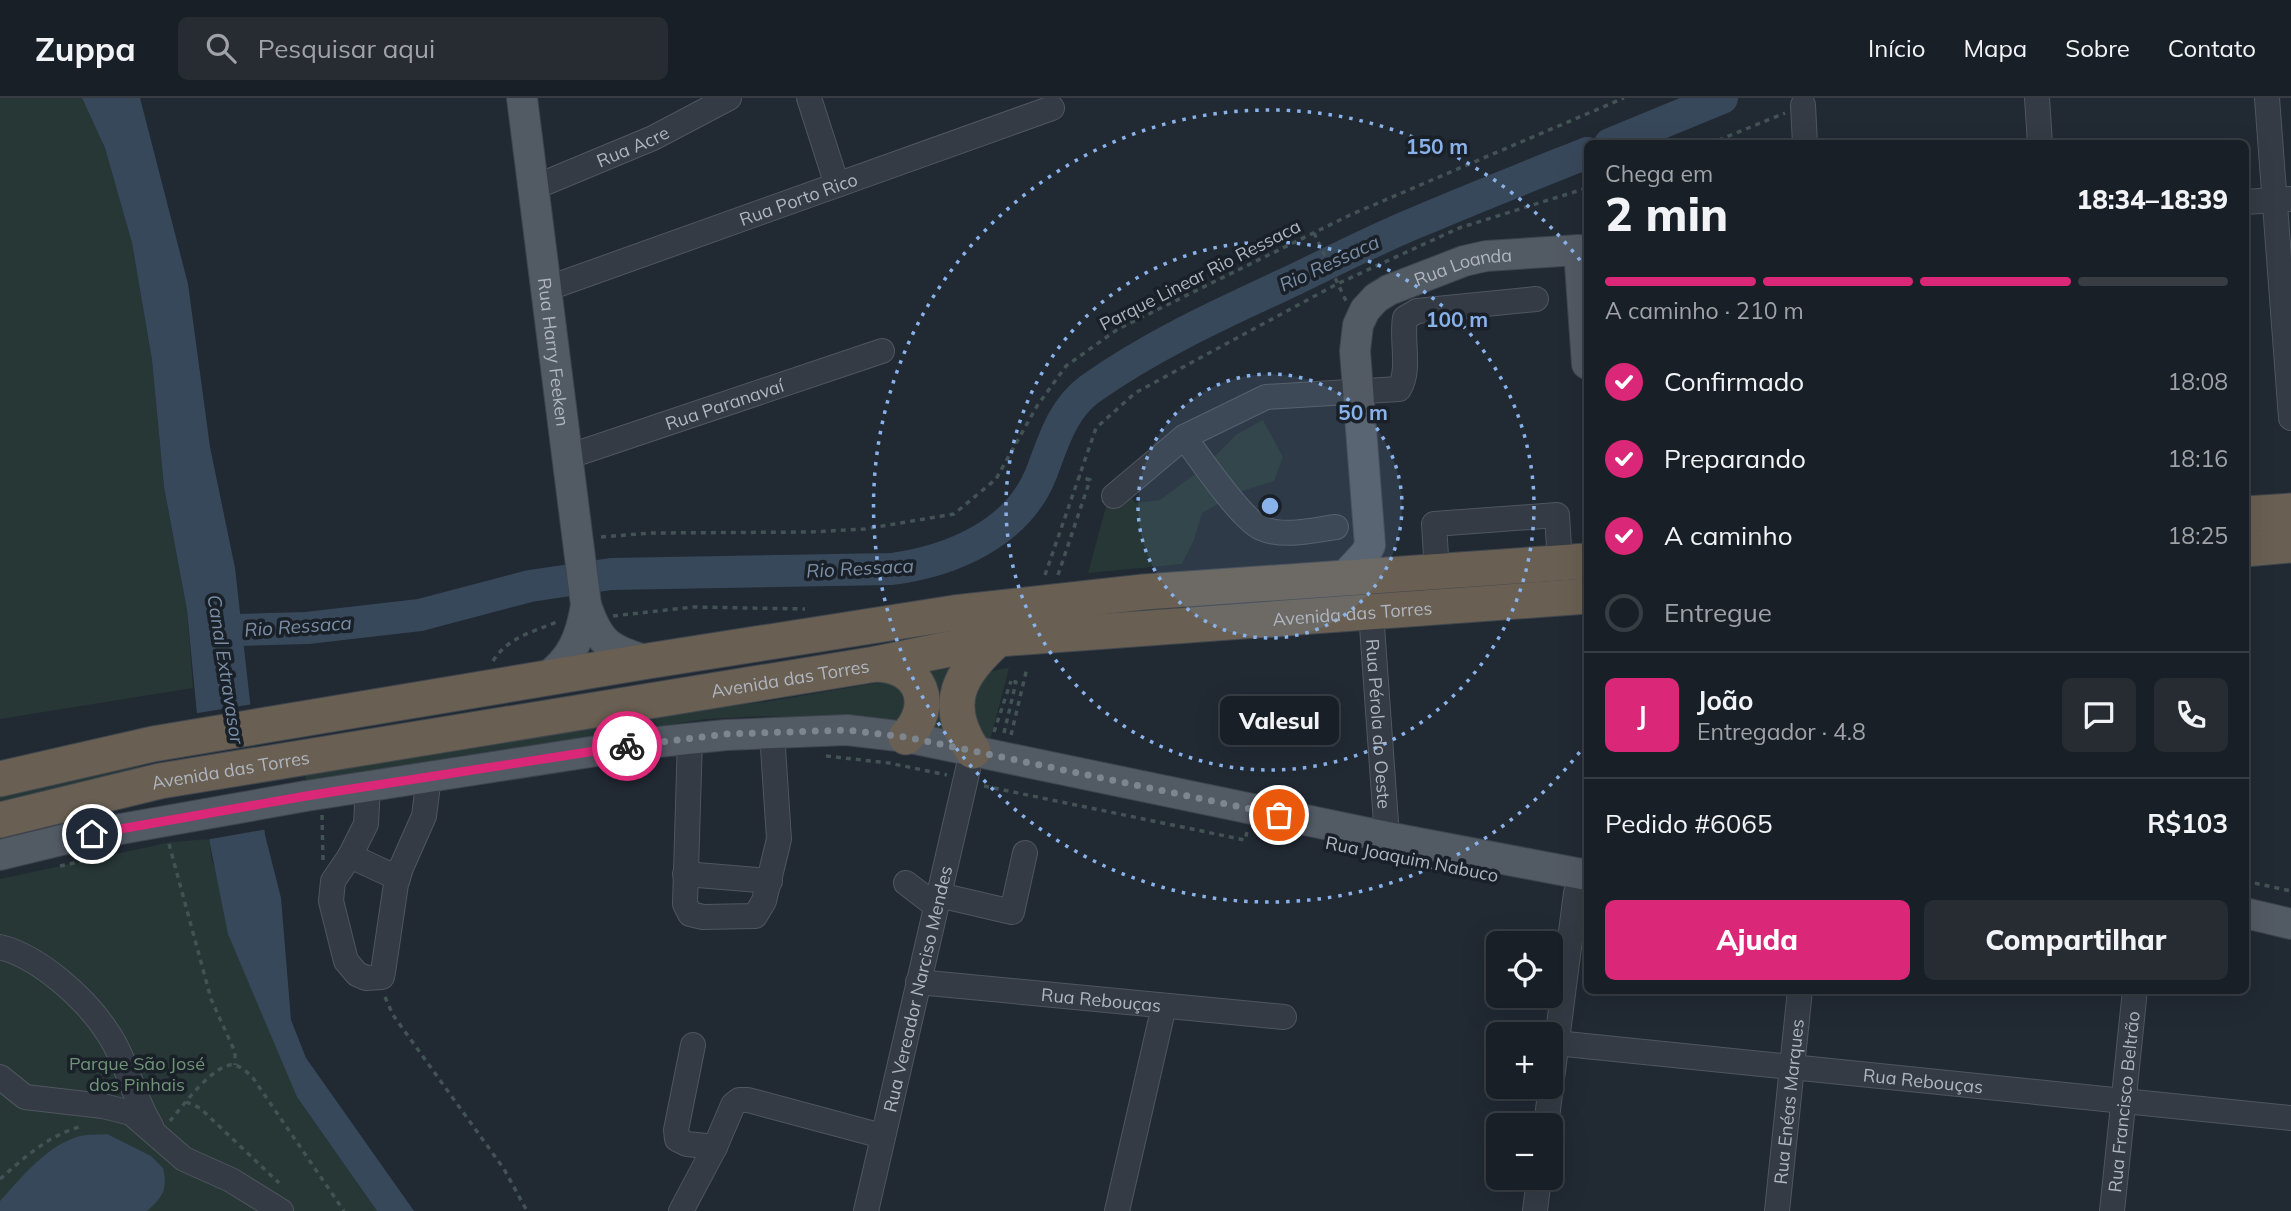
<!DOCTYPE html>
<html lang="pt">
<head>
<meta charset="utf-8">
<style>
	:root { --surface:#191f26; --page:#262c32; --text:#f1f3f6; --muted:#9fa2a7; --line:#373d43; --accent:#db2777 }
	body { margin:0; font-family:Mulish,sans-serif; background:var(--page); color:var(--text); height:100vh; display:flex; flex-direction:column; font-size:26px; white-space:nowrap }
	* { box-sizing:border-box; margin:0 }
	p { font-size:23px; color:var(--muted) }
	.icon { flex:none; width:38px; height:38px; fill:none; stroke:currentColor; stroke-width:2; stroke-linecap:round; stroke-linejoin:round }
	.map { position:relative; flex:1; overflow:hidden }
	.side { position:absolute; left:1584px; top:42px; width:665px; height:854px; display:flex; flex-direction:column; background:var(--surface); border-radius:10px; box-shadow:0 7px 28px #0002,0 0 0 2px var(--line) }
	.side>* { flex:none }
	.controls { position:absolute; left:1486px; top:833px; display:grid; gap:14px }
	.controls a { display:grid; place-items:center; width:77px; height:77px; border-radius:10px; background:var(--surface); box-shadow:0 7px 28px #0002,0 0 0 2px var(--line); font-size:35px }
	.pin { position:absolute; display:grid; place-items:center; width:60px; height:60px; color:#fff; margin:-30px; border:4px solid #fff; border-radius:50%; box-shadow:0 2px 7px #0007 }
	.courier { position:absolute; display:grid; place-items:center; width:70px; height:70px; margin:-35px; border:5px solid #db2777; border-radius:50%; background:#fff; color:#222; box-shadow:0 2px 9px #0007 }
	.bubble { position:absolute; height:49px; border-radius:10px; background:var(--surface); box-shadow:0 7px 28px #0002,0 0 0 2px var(--line); font-size:23px; font-weight:800; line-height:49px; text-align:center }
	.headline em { font-style:normal; font-weight:800 }
	.headline div { display:flex; flex-direction:column-reverse }
	.headline { display:flex; align-items:center; justify-content:space-between; height:119px; padding:0 21px }
	h1 { font-size:46px; font-weight:800; line-height:52px }
	.bar { display:grid; grid-template-columns:repeat(4,1fr); gap:10px 7px; align-content:center; height:84px; padding:0 21px }
	.bar i { height:9px; border-radius:5px; background:var(--line) }
	.bar .current { background:var(--accent) }
	.bar p { grid-column:span 4 }
	.line { display:flex; align-items:center; gap:18px; padding:0 21px; border-top:2px solid var(--line) }
	.line div { flex:1 }
	.round { display:grid; place-items:center; flex:none; width:74px; height:74px; border-radius:10px; background:var(--page) }
	ol { padding:0 21px; list-style:none }
	li { display:flex; align-items:center; gap:21px; height:77px }
	li p { margin-inline-start:auto }
	li .icon { padding:7px; border-radius:50%; background:var(--accent); color:#fff; stroke-width:4 }
	li:last-child { color:var(--muted) }
	li i { width:38px; height:38px; border:4px solid var(--line); border-radius:50% }
	.cta { display:flex; gap:14px; margin-top:auto; padding:14px 21px }
	.cta a { flex:1; height:80px; border-radius:10px; background:var(--accent); color:#fff; font-size:28px; font-weight:800; line-height:80px; text-align:center }
	.cta a+a { background:var(--page); color:var(--text) }
	header { display:flex; align-items:center; gap:42px; box-sizing:border-box; height:98px; padding:0 35px; background:var(--surface); border-bottom:2px solid var(--line) }
	header strong { font-size:33px }
	nav { display:flex; gap:38px; margin-inline-start:auto; font-size:24px }
	.search { width:490px; height:63px; background:var(--page); display:flex; align-items:center; gap:18px; box-sizing:border-box; padding:0 24px; border-radius:10px; color:var(--muted); font-size:26px }
	.map>svg:first-child { display:block }
</style>
</head>
<body>
<header>
<strong>Zuppa</strong>
<div class="search"><svg class="icon" aria-label="search" viewBox="0 0 24 24"><circle cx="10" cy="10" r="6"/><path d="M15 15l6 6"/></svg>Pesquisar aqui</div>
<nav><a>Início</a><a>Mapa</a><a>Sobre</a><a>Contato</a></nav>
</header>
<div class="map">
<svg width="2291" height="1113" viewBox="0 0 2291 1113">
	<rect width="100%" height="100%" fill="#212933"/>
	<!-- green -->
	<g fill="#263736">
		<path d="M 0,0 L 82,0 L 105,50 L 132,145 L 152,262 L 164,389 L 187,512 L 193,590 L 0,621 Z"/>
		<path d="M 1263,322 L 1283,359 L 1274,383 L 1239,394 L 1202,415 L 1194,442 L 1182,466 L 1088,475 L 1113,383 L 1136,405 L 1160,402 L 1203,370 L 1237,336 Z"/>
		<path d="M 972,556 L 956,639 L 923,632 L 913,567 Z"/>
		<path d="M 1009,570 L 989,646 L 978,638 L 969,597 C 980,581 988,571 1009,570 Z"/>
		<path d="M 883,584 L 900,589 L 907,606 L 897,625 L 764,618 L 706,621 L 306,683 L 305,675 L 601,623 L 765,604 Z"/>
		<path d="M 140,664 L 142,680 L 0,713 L 0,696 Z"/>
		<path d="M 209,741 L 212,762 L 297,999 L 377,1113 L 0,1113 L 0,781 L 171,744 Z"/>
	</g>
	<!-- water -->
	<g fill="#38485b">
		<path d="M 82,0 L 140,0 L 188,186 L 210,349 L 235,470 L 265,737 L 281,800 L 291,922 L 306,960 L 414,1113 L 377,1113 L 297,999 L 228,836 L 209,741 L 187,512 L 164,389 L 152,262 L 132,145 L 105,50 Z"/>
		<path d="M 107,1036 L 151,1058 L 163,1070 C 168,1091 163,1099 147,1113 L 0,1113 L 0,1103 C 22,1079 47,1047 80,1038 C 88,1036 99,1037 107,1036 Z"/>
	</g>
	<!-- pier -->
	<path fill="#212933" d="M 253,606 L 268,731 L 205,742 L 192,616 Z"/>
	<g fill="none" stroke-linecap="round" stroke-linejoin="round">
		<!-- river -->
		<g stroke="#38485b" stroke-width="32">
			<path d="M 1610,46 L 1722,0"/>
			<path d="M 206,533 L 307,530 L 420,517 L 530,488 L 611,476 L 892,471 C 951,463 1017,436 1041,376 C 1053,345 1062,311 1090,291 C 1153,246 1227,213 1296,181 C 1337,161 1378,140 1420,123 C 1476,99 1532,77 1587,55"/>
		</g>
		<defs>
			<g id="minor">
				<path d="M 809,0 L 837,87"/>
				<path d="M 2037,0 L 2040,46"/>
				<path d="M 2267,0 L 2291,320"/>
				<path d="M 1803,7 L 1805,46"/>
				<path id="s1" d="M 533,90 L 653,40 L 729,0"/>
				<path d="M 2245,104 L 2290,101"/>
				<path id="s2" d="M 546,191 L 1052,10"/>
				<path d="M 1184,339 C 1200,360 1240,420 1261,430 C 1283,440 1313,432 1336,429"/>
				<path id="s3" d="M 567,359 L 882,253"/>
				<path d="M 1114,398 L 1184,339 L 1266,299 L 1399,291 C 1411,272 1401,242 1405,220 L 1417,213 L 1536,201"/>
				<path d="M 1437,474 L 1434,426 L 1557,417 L 1560,465"/>
				<path id="s4" d="M 1371,514 L 1387,739"/>
				<path d="M 690,640 L 685,806 L 690,816 L 703,819 L 755,818 L 764,803 L 779,741 L 772,635"/>
				<path d="M 368,688 L 366,726 L 350,758 L 333,783 L 331,803 L 346,863 L 357,876 L 366,880 L 382,879 L 383,874 L 396,786 L 401,770 L 424,718 L 429,679"/>
				<path d="M 350,758 L 398,780"/>
				<path d="M 685,776 L 770,783"/>
				<path d="M 906,785 L 936,808"/>
				<path d="M 939,797 L 1012,814 L 1025,755"/>
				<path d="M 0,849 C 40,859 86,901 108,935 C 127,963 133,999 151,1028"/>
				<path id="s5" d="M 918,884 L 1284,919"/>
				<path id="s6" d="M 1556,945 L 2291,1020"/>
				<path d="M 693,947 L 676,1032 L 677,1041 L 687,1046 L 715,1049"/>
				<path d="M 0,979 L 25,999 L 103,1008 L 131,1015 L 184,1061 L 231,1082 L 281,1113"/>
				<path d="M 1546,1027 L 1576,795"/>
				<path d="M 681,1113 L 715,1049 L 733,1007 L 739,1002 L 748,1002 L 882,1038"/>
				<path id="s7" d="M 866,1113 L 968,671"/>
				<path d="M 1117,1113 L 1164,908"/>
				<path d="M 1535,1113 L 1539,1080"/>
				<path id="s8" d="M 1777,1113 L 1800,892"/>
				<path id="s9" d="M 2112,1113 L 2135,892"/>
			</g>
			<g id="major">
				<path id="s10" d="M 522,0 L 586,507 C 599,545 609,552 648,563"/>
				<path id="s11" d="M 1343,480 L 1366,455 L 1370,447 L 1355,253 L 1358,227 L 1365,212 L 1376,200 L 1389,192 L 1464,163 L 1486,158 L 1579,152 L 1587,266"/>
				<path d="M 545,580 C 572,562 581,538 586,507"/>
				<path d="M 0,757 L 70,740 L 306,698 L 648,645 L 726,637 L 847,632 L 906,639 L 1387,739 L 1587,777"/>
				<path d="M 2245,815 L 2291,826"/>
			</g>
			<g id="highway">
				<path d="M 2245,416 L 2291,413"/>
				<path d="M 2245,451 L 2291,447"/>
				<path d="M 876,566 C 921,567 937,607 906,639"/>
				<path d="M 973,653 C 941,605 960,575 998,541"/>
				<path d="M 0,681 L 153,646 L 648,563 L 954,515 L 1144,494 L 1587,463"/>
				<path id="s12" d="M 0,722 L 160,683 L 876,566 L 998,541 L 1587,498"/>
			</g>
		</defs>
		<!-- minor casing -->
		<use href="#minor" stroke="#4f565f" stroke-width="26"/>
		<!-- major casing -->
		<use href="#major" stroke="#3e444e" stroke-width="32"/>
		<!-- highway casing -->
		<use href="#highway" stroke="#3f464e" stroke-width="37"/>
		<!-- path -->
		<g stroke="#435254" stroke-width="3.5" stroke-dasharray="5 5" stroke-linecap="butt">
			<path d="M 1709,46 L 1785,15"/>
			<path d="M 1314,135 L 1346,203"/>
			<path d="M 1583,416 L 1587,416"/>
			<path d="M 601,439 L 651,435 L 811,434 L 865,431 L 954,416 L 996,381 L 1037,308 L 1066,268 L 1118,231 L 1350,117 L 1624,0"/>
			<path d="M 1045,477 L 1096,330 L 1135,295 L 1337,186 L 1459,130 L 1587,90"/>
			<path d="M 1058,477 L 1090,382 L 1078,378"/>
			<path d="M 613,518 L 693,509 L 805,511"/>
			<path d="M 493,563 C 509,538 534,534 559,523"/>
			<path d="M 994,634 L 1011,583"/>
			<path d="M 1004,635 L 1016,584 L 1011,583"/>
			<path d="M 1011,637 L 1027,570"/>
			<path d="M 826,658 L 889,665 L 947,677"/>
			<path d="M 984,688 L 1245,742 L 1247,734"/>
			<path d="M 322,717 L 323,762"/>
			<path d="M 169,746 L 211,901 L 235,954 L 235,967"/>
			<path d="M 60,768 L 83,763"/>
			<path d="M 2245,783 L 2291,793"/>
			<path d="M 385,899 L 393,917 L 504,1071 L 527,1113"/>
			<path d="M 186,1004 L 200,1010 L 279,1085"/>
			<path d="M 170,1023 C 182,1009 215,963 235,967 C 242,969 248,975 253,980 L 344,1113"/>
			<path d="M 0,1081 C 25,1059 50,1036 83,1028"/>
		</g>
		<!-- minor -->
		<use href="#minor" stroke="#343b44" stroke-width="24"/>
		<!-- major -->
		<use href="#major" stroke="#525a64" stroke-width="30"/>
		<!-- highway -->
		<use href="#highway" stroke="#695f52" stroke-width="35"/>
	</g>
	<g fill="none" stroke-linecap="round" stroke-linejoin="round">
		<!-- done -->
		<path stroke="#7d858f" stroke-width="7" stroke-dasharray="0 12.6" d="M 627,648 L 726,636 L 847,632 L 906,639 L 1279,717"/>
		<!-- route -->
		<path stroke="#db2777" stroke-width="9" d="M 92,736 L 306,698 L 627,648"/>
	</g>
	<!-- distance rings -->
	<circle cx="1270" cy="408" r="132" fill="#8ab2ea" fill-opacity=".12"/>
	<g fill="none" stroke="#8ab2ea" stroke-width="3.5" stroke-dasharray="3.5 7">
		<circle cx="1270" cy="408" r="132"/>
		<circle cx="1270" cy="408" r="264"/>
		<path d="M1586 646A396 396 0 1 1 1586 170"/>
	</g>
	<g text-anchor="middle" dominant-baseline="central" stroke-width="7" stroke-linejoin="round" paint-order="stroke">
		<!-- street labels -->
		<g font-size="18" fill="#afb6c1" stroke="#1a2028">
			<text stroke="none"><textPath href="#s1" startOffset="108">Rua Acre</textPath></text>
			<text stroke="none"><textPath href="#s2" startOffset="268">Rua Porto Rico</textPath></text>
			<text stroke="none"><textPath href="#s11" startOffset="390">Rua Loanda</textPath></text>
			<text transform="translate(1200 177) rotate(-27)">Parque Linear Rio Ressaca</text>
			<text stroke="none"><textPath href="#s10" startOffset="256">Rua Harry Feeken</textPath></text>
			<text stroke="none"><textPath href="#s3" startOffset="166">Rua Paranavaí</textPath></text>
			<text stroke="none"><textPath href="#s12" startOffset="1370">Avenida das Torres</textPath></text>
			<text stroke="none"><textPath href="#s12" startOffset="803">Avenida das Torres</textPath></text>
			<text stroke="none"><textPath href="#s4" startOffset="112">Rua Pérola do Oeste</textPath></text>
			<text stroke="none"><textPath href="#s12" startOffset="236">Avenida das Torres</textPath></text>
			<text transform="translate(1412 761) rotate(11)">Rua Joaquim Nabuco</text>
			<text stroke="none"><textPath href="#s7" startOffset="228">Rua Vereador Narciso Mendes</textPath></text>
			<text stroke="none"><textPath href="#s5" startOffset="184">Rua Rebouças</textPath></text>
			<text stroke="none"><textPath href="#s6" startOffset="369">Rua Rebouças</textPath></text>
			<text stroke="none"><textPath href="#s8" startOffset="110">Rua Enéas Marques</textPath></text>
			<text stroke="none"><textPath href="#s9" startOffset="110">Rua Francisco Beltrão</textPath></text>
		</g>
		<!-- park labels -->
		<g font-size="18" fill="#709478" stroke="#1a2028">
			<text x="137" y="965">Parque São José<tspan x="137" dy="21">dos Pinhais</tspan></text>
		</g>
		<!-- water labels -->
		<g font-size="19" font-style="italic" fill="#7a8ea6" stroke="#1a2028">
			<text transform="translate(1329 165) rotate(-25)">Rio Ressaca</text>
			<text transform="translate(860 470) rotate(-3)">Rio Ressaca</text>
			<text transform="translate(298 528) rotate(-4)">Rio Ressaca</text>
			<text transform="translate(226 571) rotate(81)">Canal Extravasor</text>
		</g>
	</g>
	<circle cx="1270" cy="408" r="10" fill="#8ab2ea" stroke="#1a2028" stroke-width="3.5"/>
	<g font-size="21" text-anchor="middle" font-weight="bold" fill="#8ab2ea" stroke="#1a2028" stroke-width="7" stroke-linejoin="round" paint-order="stroke">
		<text x="1437" y="56">150 m</text>
		<text x="1457" y="229">100 m</text>
		<text x="1363" y="322">50 m</text>
	</g>
</svg>
<div class="controls">
<a><svg class="icon" aria-label="locate" viewBox="0 0 24 24"><circle cx="12" cy="12" r="6"/><path d="M12 2v4M12 18v4M2 12h4M18 12h4"/></svg></a>
<a>+</a>
<a>−</a>
</div>
<div class="pin" style="left:1279px;top:717px;background:#ea580c"><svg class="icon" aria-label="bag" viewBox="0 0 24 24"><path d="M5 8h14l-1 12H6zM9 8a3 3 0 0 1 6 0"/></svg></div>
<div class="pin" style="left:92px;top:736px;background:#1f2937"><svg class="icon" aria-label="home" viewBox="0 0 24 24"><path d="M3 11l9-7 9 7M6 9v11h12V9"/></svg></div>
<div class="courier" style="left:627px;top:648px"><svg class="icon" aria-label="bike" viewBox="0 0 24 24"><circle cx="6" cy="16" r="4"/><circle cx="18" cy="16" r="4"/><path d="M6 16l4-8h5l3 8M10 8l3 8H6M13 5h3"/></svg></div>
<div class="bubble" style="left:1220px;top:598px;width:119px">Valesul</div>
<section class="side">
<div class="headline"><div><h1>2 min</h1><p>Chega em</p></div><em>18:34–18:39</em></div>
<div class="bar"><i class="current"></i><i class="current"></i><i class="current"></i><i></i><p>A caminho · 210 m</p></div>
<ol>
<li><svg class="icon" aria-label="check" viewBox="0 0 24 24"><path d="M5 12l5 5 9-10"/></svg>Confirmado<p>18:08</p></li>
<li><svg class="icon" aria-label="check" viewBox="0 0 24 24"><path d="M5 12l5 5 9-10"/></svg>Preparando<p>18:16</p></li>
<li><svg class="icon" aria-label="check" viewBox="0 0 24 24"><path d="M5 12l5 5 9-10"/></svg>A caminho<p>18:25</p></li>
<li><i></i>Entregue</li>
</ol>
<div class="line" style="height:126px"><b class="round" style="background:var(--accent);color:#fff">J</b><div><b>João</b><p>Entregador · 4.8</p></div><a class="round"><svg class="icon" aria-label="chat" viewBox="0 0 24 24"><path d="M4 5h16v11H9l-5 4z"/></svg></a><a class="round"><svg class="icon" aria-label="phone" viewBox="0 0 24 24"><path d="M5 4h4l2 5-3 2q2 4 5 5l2-3 5 2v4C11 20 4 13 5 4z"/></svg></a></div>
<div class="line" style="height:91px"><div>Pedido #6065</div><b>R$103</b></div>
<div class="cta"><a>Ajuda</a><a>Compartilhar</a></div>
</section>
</div>
</body>
</html>
